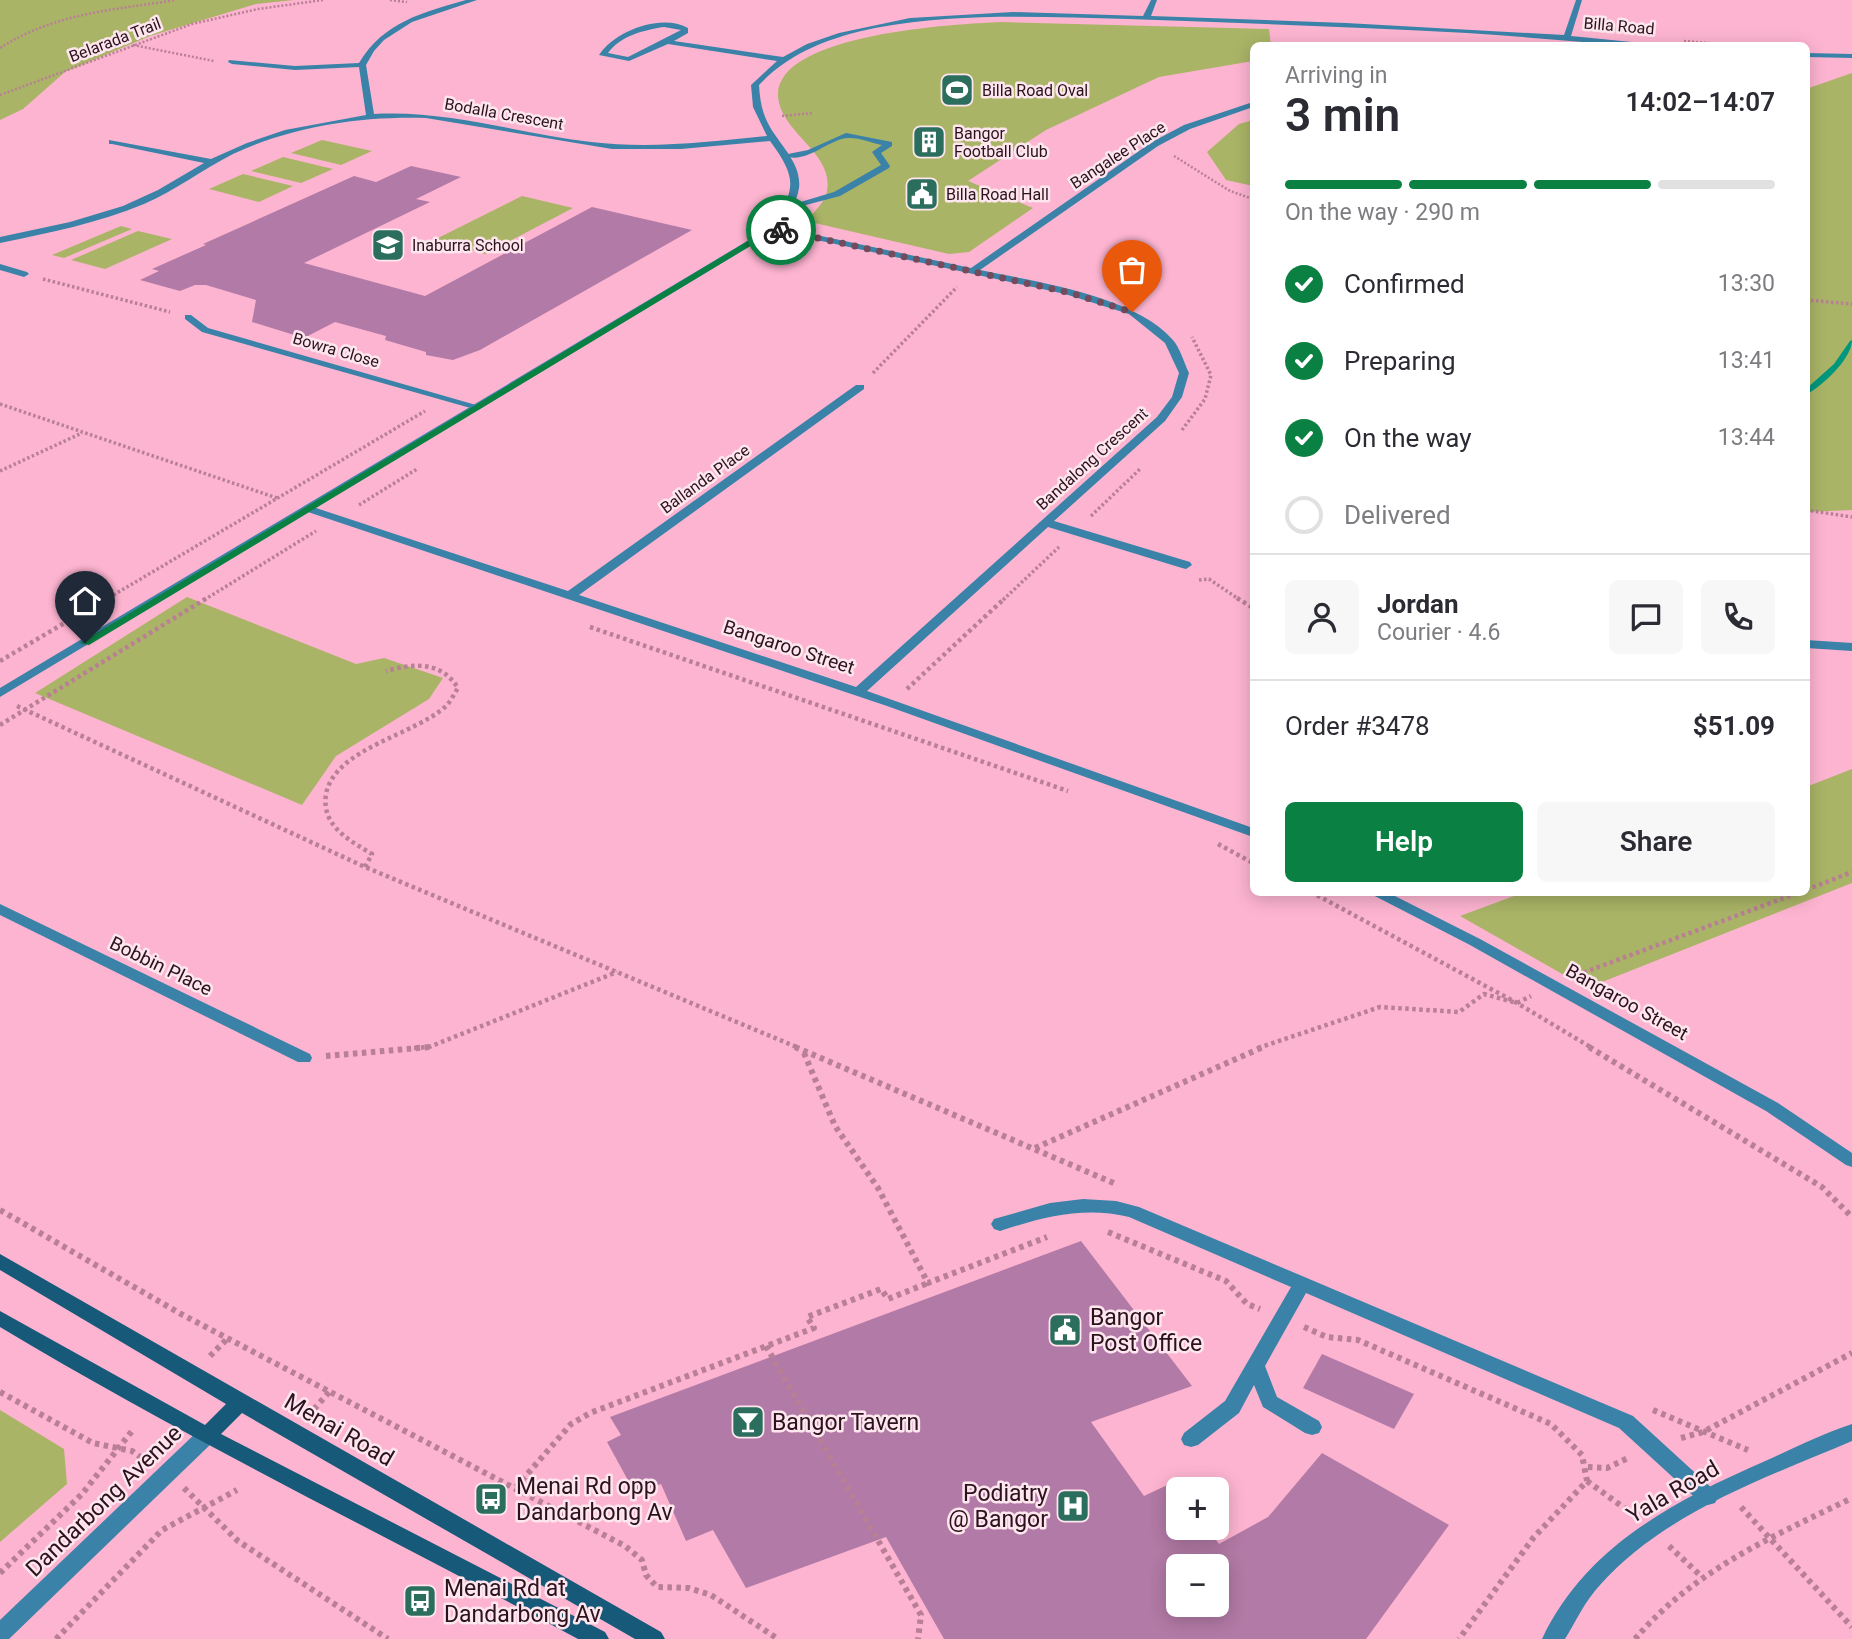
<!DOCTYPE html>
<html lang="en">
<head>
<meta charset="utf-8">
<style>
	:root { --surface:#fff; --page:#f7f7f7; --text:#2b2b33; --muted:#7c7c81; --line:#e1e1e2; --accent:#0b8043 }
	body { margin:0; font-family:Roboto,sans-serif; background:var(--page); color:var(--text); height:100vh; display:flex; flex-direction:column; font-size:26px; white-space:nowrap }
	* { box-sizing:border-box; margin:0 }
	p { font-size:23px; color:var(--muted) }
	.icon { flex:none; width:38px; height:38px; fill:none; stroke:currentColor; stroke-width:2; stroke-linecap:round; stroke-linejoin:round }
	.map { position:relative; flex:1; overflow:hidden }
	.panel { position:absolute; left:1250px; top:42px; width:560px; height:854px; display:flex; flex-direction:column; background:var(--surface); border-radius:10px; box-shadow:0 4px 18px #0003 }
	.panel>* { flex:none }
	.controls { position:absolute; left:1166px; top:1477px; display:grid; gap:14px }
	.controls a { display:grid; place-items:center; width:63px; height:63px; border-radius:10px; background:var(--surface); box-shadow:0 4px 18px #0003; font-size:35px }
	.pin { position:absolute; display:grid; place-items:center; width:60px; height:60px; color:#fff; margin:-72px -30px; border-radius:50% 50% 50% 0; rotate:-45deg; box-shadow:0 0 7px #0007 }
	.pin .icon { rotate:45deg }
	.courier { position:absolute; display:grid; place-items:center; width:70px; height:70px; margin:-35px; border:5px solid #0b8043; border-radius:50%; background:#fff; color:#222; box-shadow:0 2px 9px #0007 }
	.summary em { font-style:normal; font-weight:600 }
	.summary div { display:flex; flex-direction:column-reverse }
	.summary { display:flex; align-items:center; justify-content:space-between; height:119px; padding:0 35px }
	h1 { font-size:46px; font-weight:600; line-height:52px }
	.bar { display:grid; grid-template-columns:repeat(4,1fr); gap:10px 7px; align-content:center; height:84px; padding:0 35px }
	.bar i { height:9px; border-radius:5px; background:var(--line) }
	.bar .current { background:var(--accent) }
	.bar p { grid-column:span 4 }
	.line { display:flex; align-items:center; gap:18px; padding:0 35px; border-top:2px solid var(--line) }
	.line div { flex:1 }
	.round { display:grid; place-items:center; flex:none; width:74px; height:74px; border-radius:10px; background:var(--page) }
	ol { padding:0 35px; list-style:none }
	li { display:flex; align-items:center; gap:21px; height:77px }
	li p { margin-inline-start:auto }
	li .icon { padding:7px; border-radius:50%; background:var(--accent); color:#fff; stroke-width:4 }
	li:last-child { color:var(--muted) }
	li i { width:38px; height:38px; border:4px solid var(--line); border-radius:50% }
	.primary-button { display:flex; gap:14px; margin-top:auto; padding:14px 35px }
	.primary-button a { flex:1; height:80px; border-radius:10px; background:var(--accent); color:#fff; font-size:28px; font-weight:600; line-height:80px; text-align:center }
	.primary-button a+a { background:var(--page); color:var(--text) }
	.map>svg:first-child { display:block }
</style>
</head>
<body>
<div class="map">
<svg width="1852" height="1639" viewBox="0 0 1852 1639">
	<rect width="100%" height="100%" fill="#fdb4d0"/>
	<!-- green -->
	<g fill="#aab467">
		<path d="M 0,0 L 294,0 L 256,4 L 150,36 L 65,72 L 23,109 L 0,120 Z"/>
		<path d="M 1001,22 L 1269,29 L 1271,45 L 1253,46 L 1253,61 L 1159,77 L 1046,130 L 968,181 L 1033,208 L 969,252 L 949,254 L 806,221 C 812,214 823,204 826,195 C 838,154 780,134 778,96 C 776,33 958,24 1001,22 Z"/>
		<path d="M 1852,73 L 1852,510 L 1806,512 L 1806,89 Z"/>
		<path d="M 1253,120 L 1253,186 L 1226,180 L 1207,152 L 1239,124 Z"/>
		<path d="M 322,140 L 372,151 L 341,165 L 291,153 Z"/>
		<path d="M 283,157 L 333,169 L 301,183 L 251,171 Z"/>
		<path d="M 243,174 L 293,186 L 259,202 L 209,189 Z"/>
		<path d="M 522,196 L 573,208 L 485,254 L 434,240 Z"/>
		<path d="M 121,226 L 132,229 L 64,258 L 52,255 Z"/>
		<path d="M 138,231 L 172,239 L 105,269 L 71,260 Z"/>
		<path d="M 187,597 L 356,664 L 384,658 L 443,678 L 429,699 L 336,756 L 302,805 L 35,693 Z"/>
		<path d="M 1852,769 L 1852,883 L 1587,988 L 1460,916 L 1522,893 L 1806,892 L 1806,787 Z"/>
		<path d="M 0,1410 L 64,1449 L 67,1484 L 0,1542 Z"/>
	</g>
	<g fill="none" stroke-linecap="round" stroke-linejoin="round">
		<!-- stream -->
		<path fill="#01977d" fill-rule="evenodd" d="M 1852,340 C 1852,359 1822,386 1806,395 L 1806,389 L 1834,364 L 1850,341 Z"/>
	</g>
	<!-- building -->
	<g fill="#b27aa6" fill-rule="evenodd">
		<path d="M 411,166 L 461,177 L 416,199 L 430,202 L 304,263 L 425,296 L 592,207 L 692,230 L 480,350 L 453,360 L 426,355 L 426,352 L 385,340 L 386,336 L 335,322 L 304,338 L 252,322 L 256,300 L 206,285 L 195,285 L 180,291 L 140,280 L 159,271 L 152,269 L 206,245 L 203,244 L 354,176 L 376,182 Z"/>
		<path d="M 1081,1241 L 1192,1386 L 1091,1422 L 1144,1496 L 1178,1480 L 1184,1489 L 1178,1489 L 1178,1528 L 1208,1528 L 1219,1544 L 1268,1517 L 1322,1453 L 1449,1525 L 1366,1639 L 944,1639 L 886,1537 L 746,1588 L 713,1530 L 686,1541 L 661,1484 L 635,1493 L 607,1442 L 621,1435 L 610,1417 ZM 1178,1566 L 1216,1566 L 1216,1605 L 1178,1605 Z"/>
		<path d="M 1322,1354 L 1414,1394 L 1394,1429 L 1303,1388 Z"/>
	</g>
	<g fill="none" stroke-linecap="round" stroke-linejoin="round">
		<!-- path-far3 -->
		<g stroke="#b87f95" stroke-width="2.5" stroke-dasharray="2 2" stroke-linecap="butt">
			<path d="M 390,0 L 407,2"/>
			<path d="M 1684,41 L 1746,46"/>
			<path d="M 133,45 L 214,61"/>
			<path d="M 0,48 C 55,13 113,10 176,0"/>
			<path d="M 0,95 L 192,24 L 258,9 L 323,0"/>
			<path d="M 782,116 L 812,113"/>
			<path d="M 1174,156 L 1230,191 L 1253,199"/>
		</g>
		<!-- path-far2 -->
		<g stroke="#b87f95" stroke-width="3.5" stroke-dasharray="2.5 2.5" stroke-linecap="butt">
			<path d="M 43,279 L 170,312"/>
			<path d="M 1806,300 L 1852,304"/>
			<path d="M 873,373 L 957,287"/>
			<path d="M 0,404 L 277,498"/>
			<path d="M 1182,430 L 1205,399 L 1211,375 L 1192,337"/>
			<path d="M 0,471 L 82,433"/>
			<path d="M 359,505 L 417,469"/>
			<path d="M 1806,510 L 1852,517"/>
			<path d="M 1091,516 L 1140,469"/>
			<path d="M 1199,580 L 1209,579 L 1240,600"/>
			<path d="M 105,600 L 425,411"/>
			<path d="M 204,600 L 316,531"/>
			<path d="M 1003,600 L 1059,547"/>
		</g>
		<!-- path-far1 -->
		<g stroke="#b87f95" stroke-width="4.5" stroke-dasharray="3.5 3.5" stroke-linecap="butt">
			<path d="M 1237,598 L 1253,608"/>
			<path d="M 590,627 L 1068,791"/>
			<path d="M 0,661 L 107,598"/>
			<path d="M 907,689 L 1005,598"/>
			<path d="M 17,706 L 365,867 L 799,1048"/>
			<path d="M 0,725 L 207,598"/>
			<path d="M 1218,844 L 1253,863"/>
			<path d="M 365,867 L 372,854 C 349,840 321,826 326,794 C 335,748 415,735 446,706 C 451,701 454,694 458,688 C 441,661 414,663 386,671"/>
			<path d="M 1806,890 L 1852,872"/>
			<path d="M 1311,892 L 1517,1003 L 1592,1048"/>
			<path d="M 1577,975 L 1800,892"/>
			<path d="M 414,1048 L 429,1047 L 617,972"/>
			<path d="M 1258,1048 L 1380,1007 L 1459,1012 L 1484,994 L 1517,1003 L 1531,996"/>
		</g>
		<!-- path -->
		<g stroke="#b87f95" stroke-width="6" stroke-dasharray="4.5 4.5" stroke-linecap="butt">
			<path d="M 795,1047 L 1116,1184"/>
			<path d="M 1589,1047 L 1822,1187 L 1852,1217"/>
			<path d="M 804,1053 L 835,1126 L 878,1188 L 928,1283 L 1047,1237"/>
			<path d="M 326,1056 L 430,1047"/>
			<path d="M 1035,1148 L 1263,1047"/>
			<path d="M 0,1210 L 181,1314 L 625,1546 L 642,1560 L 646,1575 L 657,1587 L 689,1588 L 711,1595 L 778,1639"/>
			<path d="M 1108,1232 L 1226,1281 L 1247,1304 L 1260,1309"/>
			<path d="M 1304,1327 L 1327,1337 L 1358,1340 L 1551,1424 L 1582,1455 L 1587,1481 L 1534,1537 L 1459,1639"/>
			<path d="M 766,1346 L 921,1615 L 918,1639"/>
			<path d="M 210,1356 L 228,1338"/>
			<path d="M 0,1392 L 93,1443 L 132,1451 L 146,1461"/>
			<path d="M 314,1409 L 331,1390"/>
			<path d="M 1653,1410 L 1748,1450"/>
			<path d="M 1681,1438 L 1703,1432 L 1852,1353"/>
			<path d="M 1588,1467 L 1607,1468 L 1630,1457"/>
			<path d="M 1587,1481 L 1634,1515"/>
			<path d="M 516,1487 L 571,1424 L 590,1413 L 814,1328 L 807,1317 L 881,1289 L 888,1299 L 928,1283"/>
			<path d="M 184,1488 L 238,1541 L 388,1639"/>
			<path d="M 1741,1507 L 1852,1627"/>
			<path d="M 1669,1546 L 1701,1576"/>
			<path d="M 0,1573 L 82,1494 L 132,1431"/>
			<path d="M 56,1639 L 162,1530 L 237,1490"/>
			<path d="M 1635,1639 C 1694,1570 1772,1537 1852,1498"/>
		</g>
		<!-- service -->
		<g fill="#3b82a8" fill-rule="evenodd">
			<path d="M 846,133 L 892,142 L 892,146 L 881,153 L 890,166 L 889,168 L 840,196 L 787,210 L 787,206 L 834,192 L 881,165 L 872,152 L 882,145 C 872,143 858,137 848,138 C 828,139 805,166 783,155 L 808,150 Z"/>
			<path d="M 1083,1199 L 1116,1201 L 1139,1207 L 1633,1416 L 1715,1491 L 1718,1497 L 1715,1503 L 1708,1505 L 1701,1503 L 1619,1428 L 1306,1293 L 1265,1366 L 1277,1397 L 1319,1421 L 1322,1427 L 1319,1433 L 1312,1435 L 1305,1433 L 1263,1407 L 1254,1385 L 1239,1413 L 1198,1445 L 1191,1447 L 1184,1445 L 1181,1439 L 1184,1433 L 1225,1401 L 1291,1287 L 1129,1217 C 1084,1206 1043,1217 1000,1231 L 994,1229 L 991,1224 L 994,1219 L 1050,1203 Z"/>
		</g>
		<!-- minor -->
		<g fill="#3b82a8" fill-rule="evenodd">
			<path d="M 466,0 L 477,0 L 412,22 L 384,40 L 374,51 L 366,65 L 374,114 C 448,110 517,133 591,142 C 650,149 709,142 767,136 L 753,107 L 751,85 L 777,61 L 668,44 L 629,61 L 599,55 C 615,31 661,13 688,28 L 688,33 L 674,41 L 783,57 L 807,44 L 839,33 L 910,18 L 1013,12 L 1143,16 L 1151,0 L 1157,0 L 1151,16 L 1346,23 L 1564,35 L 1576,0 L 1582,0 L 1571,36 L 1672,46 C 1604,46 1535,37 1467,33 C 1354,27 1241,23 1128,19 C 1044,17 959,12 875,28 C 831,37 790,52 759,85 C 760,101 762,113 770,127 C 780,145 802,164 799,188 C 797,203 787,215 779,227 L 971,268 L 1152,142 L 1184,125 L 1253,102 L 1253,107 L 1190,129 L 1158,146 L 980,270 C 1036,282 1133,295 1172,339 C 1180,347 1184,363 1189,373 L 1182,397 L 1165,421 L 1054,521 L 1190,562 L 1192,565 L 1186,569 L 1182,568 L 1048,527 L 867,691 L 1253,828 L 1253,837 L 887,706 L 305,511 L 305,507 L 313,507 L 568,591 L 856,385 L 864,385 L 864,389 L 579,595 L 856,687 L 1157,417 L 1172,397 L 1179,373 L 1165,343 L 1129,314 L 1065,294 L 771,230 L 770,228 C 796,190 798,179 770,141 L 681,149 L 612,149 L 426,118 C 361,116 293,126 233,154 C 203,169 176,190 144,204 C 98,223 49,233 0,243 L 0,237 L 70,222 L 123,206 L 158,190 L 204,163 L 112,144 L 109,144 L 109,140 L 211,159 L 247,143 L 285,130 L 366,115 L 359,67 L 295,70 L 232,64 L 228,62 L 229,60 L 295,66 L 359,63 C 383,22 424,12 466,0 ZM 664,27 L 681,30 L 628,57 L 608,53 C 620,36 644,30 664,27 Z"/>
			<path d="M 1806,53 L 1852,54 L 1852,58 L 1806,57 Z"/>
			<path d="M 0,264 L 27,272 L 29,274 L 24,277 L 0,270 Z"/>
			<path d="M 185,315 L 191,315 L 208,328 L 483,407 L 478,410 L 474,409 L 202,332 L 185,319 Z"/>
			<path d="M 1806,640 L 1852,643 L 1852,651 L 1806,648 Z"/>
			<path d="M 1367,892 L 1387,892 L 1480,939 L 1778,1103 L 1852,1153 L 1852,1167 L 1846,1165 L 1766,1111 L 1470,945 Z"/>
			<path d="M 0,904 L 310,1054 L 312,1058 L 310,1062 L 298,1062 L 0,915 Z"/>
			<path d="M 1852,1424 L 1852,1441 C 1765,1478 1664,1513 1600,1585 C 1585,1601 1576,1621 1565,1639 L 1542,1639 C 1585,1547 1674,1501 1763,1462 C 1792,1449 1822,1434 1852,1424 Z"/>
			<path d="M 206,1428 L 213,1430 L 216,1436 L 213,1442 L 9,1639 L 0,1639 L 0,1620 L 199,1430 Z"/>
		</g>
		<!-- tertiary -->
		<path fill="#3b82a8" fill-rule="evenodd" d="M 774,225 L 777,226 L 777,230 L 0,697 L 0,688 Z"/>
		<!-- secondary -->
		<path fill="#175979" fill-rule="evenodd" d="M 0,1254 L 661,1632 L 665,1639 L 635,1639 L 242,1413 L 221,1434 L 605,1632 L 609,1639 L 578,1639 C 385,1535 188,1440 0,1327 L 0,1311 L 205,1425 L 226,1404 L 0,1270 Z"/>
	</g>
	<!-- route -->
	<path fill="#0b8043" d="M 771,227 L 785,230 L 775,231 L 89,645 L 80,643 Z"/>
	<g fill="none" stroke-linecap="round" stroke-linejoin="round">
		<!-- done -->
		<path stroke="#744b5c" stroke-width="7" stroke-dasharray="0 12.6" d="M 781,230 L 1067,292 L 1132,312"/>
	</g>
	<!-- icons -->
	<defs>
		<symbol id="stadium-square" viewBox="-11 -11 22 22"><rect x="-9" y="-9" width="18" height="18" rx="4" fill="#2c6e5e" stroke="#fee6ee"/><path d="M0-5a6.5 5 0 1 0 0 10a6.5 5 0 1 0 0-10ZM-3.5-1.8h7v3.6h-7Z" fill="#fff"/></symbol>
		<symbol id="building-square" viewBox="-11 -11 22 22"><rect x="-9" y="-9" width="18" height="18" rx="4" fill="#2c6e5e" stroke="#fee6ee"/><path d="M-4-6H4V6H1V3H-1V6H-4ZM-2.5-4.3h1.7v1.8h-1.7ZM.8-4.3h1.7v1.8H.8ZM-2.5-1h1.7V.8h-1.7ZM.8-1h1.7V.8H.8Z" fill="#fff"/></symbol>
		<symbol id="civic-square" viewBox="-11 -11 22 22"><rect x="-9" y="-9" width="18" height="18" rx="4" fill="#2c6e5e" stroke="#fee6ee"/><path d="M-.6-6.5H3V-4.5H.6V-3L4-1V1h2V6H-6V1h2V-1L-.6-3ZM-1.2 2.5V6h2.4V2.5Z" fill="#fff"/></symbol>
		<symbol id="school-square" viewBox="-11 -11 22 22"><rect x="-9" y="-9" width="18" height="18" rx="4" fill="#2c6e5e" stroke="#fee6ee"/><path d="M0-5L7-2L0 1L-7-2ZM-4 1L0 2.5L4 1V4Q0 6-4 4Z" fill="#fff"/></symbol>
		<symbol id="bar-square" viewBox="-11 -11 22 22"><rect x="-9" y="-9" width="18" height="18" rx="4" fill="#2c6e5e" stroke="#fee6ee"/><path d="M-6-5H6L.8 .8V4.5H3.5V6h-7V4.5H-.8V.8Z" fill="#fff"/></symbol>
		<symbol id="bus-square" viewBox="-11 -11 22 22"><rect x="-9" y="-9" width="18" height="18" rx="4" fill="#2c6e5e" stroke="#fee6ee"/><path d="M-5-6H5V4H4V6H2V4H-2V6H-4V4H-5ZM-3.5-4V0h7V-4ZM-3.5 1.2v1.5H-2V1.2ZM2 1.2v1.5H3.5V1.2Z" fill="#fff"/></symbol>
		<symbol id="hospital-square" viewBox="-11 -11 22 22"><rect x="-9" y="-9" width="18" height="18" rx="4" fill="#2c6e5e" stroke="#fee6ee"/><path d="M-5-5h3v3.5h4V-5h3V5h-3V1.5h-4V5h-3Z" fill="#fff"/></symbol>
	</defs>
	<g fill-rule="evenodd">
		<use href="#stadium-square" x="938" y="71" width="38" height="38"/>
		<use href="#building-square" x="910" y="123" width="38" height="38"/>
		<use href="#civic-square" x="903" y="175" width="38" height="38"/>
		<use href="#school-square" x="369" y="226" width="38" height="38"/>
		<use href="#civic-square" x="1046" y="1311" width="38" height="38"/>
		<use href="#bar-square" x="729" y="1403" width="38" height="38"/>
		<use href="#bus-square" x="472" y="1480" width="38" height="38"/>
		<use href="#hospital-square" x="1054" y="1487" width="38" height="38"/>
		<use href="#bus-square" x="401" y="1582" width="38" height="38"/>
	</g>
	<g text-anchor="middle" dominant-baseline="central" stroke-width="5" stroke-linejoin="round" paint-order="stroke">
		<!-- far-street labels -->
		<g font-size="16" fill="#2b121d" stroke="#fee6ee">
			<text transform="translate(1619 26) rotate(5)">Billa Road</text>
			<text transform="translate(115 40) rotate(-21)">Belarada Trail</text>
			<text transform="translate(504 114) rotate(10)">Bodalla Crescent</text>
			<text transform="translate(1118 155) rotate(-33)">Bangalee Place</text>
			<text transform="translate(336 350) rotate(16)">Bowra Close</text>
			<text transform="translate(1092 459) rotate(-42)">Bandalong Crescent</text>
			<text transform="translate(705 479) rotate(-36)">Ballanda Place</text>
		</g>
		<!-- far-poi labels -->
		<g font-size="16" fill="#2b121d" stroke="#fee6ee" text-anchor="start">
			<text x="982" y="90">Billa Road Oval</text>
			<text x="954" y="133">Bangor<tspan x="954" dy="18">Football Club</tspan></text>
			<text x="946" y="194">Billa Road Hall</text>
			<text x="412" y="245">Inaburra School</text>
		</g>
		<!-- street labels -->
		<g font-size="19" fill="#2b121d" stroke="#fee6ee">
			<text transform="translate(789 647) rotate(18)">Bangaroo Street</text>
			<text transform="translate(161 966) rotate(26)">Bobbin Place</text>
			<text transform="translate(1627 1002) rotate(29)">Bangaroo Street</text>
		</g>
		<!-- near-poi labels -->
		<g font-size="23" fill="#2b121d" stroke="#fee6ee" text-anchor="start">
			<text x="1090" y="1317">Bangor<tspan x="1090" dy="26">Post Office</tspan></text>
			<text x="772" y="1422">Bangor Tavern</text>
			<text x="516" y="1486">Menai Rd opp<tspan x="516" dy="26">Dandarbong Av</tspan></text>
			<text x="1048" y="1493" text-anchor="end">Podiatry<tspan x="1048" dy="26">@ Bangor</tspan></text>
			<text x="444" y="1588">Menai Rd at<tspan x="444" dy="26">Dandarbong Av</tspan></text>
		</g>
		<!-- near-street labels -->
		<g font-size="23" fill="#2b121d" stroke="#fee6ee">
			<text transform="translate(339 1430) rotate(30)">Menai Road</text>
			<text transform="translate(1673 1492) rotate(-30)">Yala Road</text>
			<text transform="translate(104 1501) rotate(-44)">Dandarbong Avenue</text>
		</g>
	</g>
</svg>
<div class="controls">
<a>+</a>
<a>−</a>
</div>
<div class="pin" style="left:1132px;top:312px;background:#ea580c"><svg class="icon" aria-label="bag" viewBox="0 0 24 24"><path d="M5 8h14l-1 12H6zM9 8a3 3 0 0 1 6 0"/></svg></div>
<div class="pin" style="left:85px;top:643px;background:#1f2937"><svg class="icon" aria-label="home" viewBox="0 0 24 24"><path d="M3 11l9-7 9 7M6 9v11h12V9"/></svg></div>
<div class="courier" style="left:781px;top:230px"><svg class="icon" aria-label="bike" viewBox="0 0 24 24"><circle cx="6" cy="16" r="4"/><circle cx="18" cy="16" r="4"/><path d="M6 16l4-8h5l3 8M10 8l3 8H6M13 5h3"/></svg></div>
<section class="panel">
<div class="summary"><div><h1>3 min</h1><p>Arriving in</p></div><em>14:02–14:07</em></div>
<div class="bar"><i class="current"></i><i class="current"></i><i class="current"></i><i></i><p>On the way · 290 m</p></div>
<ol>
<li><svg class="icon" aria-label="check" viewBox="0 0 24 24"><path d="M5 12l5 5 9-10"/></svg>Confirmed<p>13:30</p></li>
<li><svg class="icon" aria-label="check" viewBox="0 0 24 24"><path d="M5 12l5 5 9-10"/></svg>Preparing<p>13:41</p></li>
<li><svg class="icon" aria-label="check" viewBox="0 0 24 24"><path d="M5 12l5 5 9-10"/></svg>On the way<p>13:44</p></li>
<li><i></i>Delivered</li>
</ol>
<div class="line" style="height:126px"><a class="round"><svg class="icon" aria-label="person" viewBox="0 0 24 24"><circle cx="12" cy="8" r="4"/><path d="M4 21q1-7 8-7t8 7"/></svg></a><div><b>Jordan</b><p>Courier · 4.6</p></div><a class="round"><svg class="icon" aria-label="chat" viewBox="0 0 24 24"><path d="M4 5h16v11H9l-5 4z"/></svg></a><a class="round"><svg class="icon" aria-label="phone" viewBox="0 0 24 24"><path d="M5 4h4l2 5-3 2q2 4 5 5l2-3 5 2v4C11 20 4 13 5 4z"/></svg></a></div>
<div class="line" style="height:91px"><div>Order #3478</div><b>$51.09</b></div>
<div class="primary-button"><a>Help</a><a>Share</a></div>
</section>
</div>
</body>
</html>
